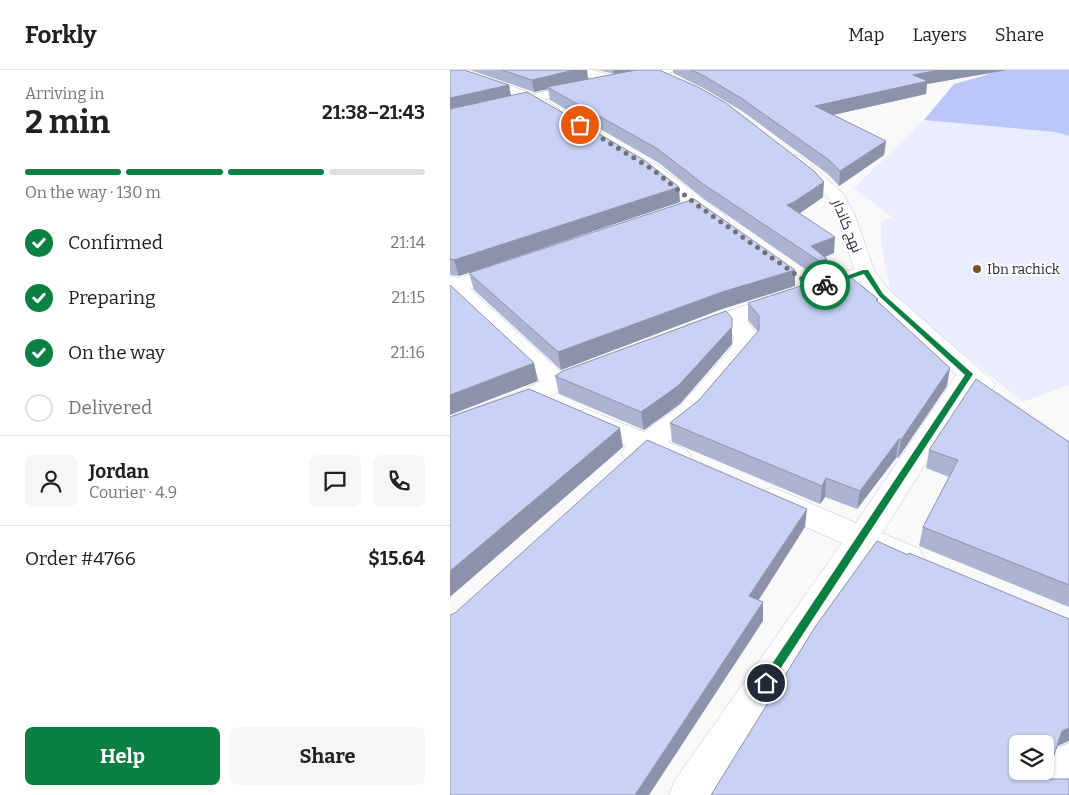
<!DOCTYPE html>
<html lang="en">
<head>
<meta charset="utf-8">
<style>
	:root { --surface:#fff; --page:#f6f6f6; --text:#202124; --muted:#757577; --line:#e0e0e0; --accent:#0b8043 }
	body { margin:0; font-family:Bitter,Cairo,serif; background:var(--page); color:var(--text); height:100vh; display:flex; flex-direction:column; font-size:19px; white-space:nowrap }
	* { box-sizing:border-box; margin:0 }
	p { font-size:16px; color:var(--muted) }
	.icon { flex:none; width:28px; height:28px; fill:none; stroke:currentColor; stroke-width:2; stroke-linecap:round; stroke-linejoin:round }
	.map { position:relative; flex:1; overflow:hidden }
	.side { display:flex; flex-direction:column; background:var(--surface); width:450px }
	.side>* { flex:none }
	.tools { position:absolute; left:559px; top:665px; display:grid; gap:10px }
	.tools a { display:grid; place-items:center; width:45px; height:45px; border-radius:8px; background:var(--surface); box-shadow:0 1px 4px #0004; font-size:25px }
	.pin { position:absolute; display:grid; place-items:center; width:42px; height:42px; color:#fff; margin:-21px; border:2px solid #fff; border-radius:50%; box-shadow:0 1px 5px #0007 }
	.courier { position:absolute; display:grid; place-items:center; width:50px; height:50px; margin:-25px; border:4px solid #0b8043; border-radius:50%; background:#fff; color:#222; box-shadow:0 1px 6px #0007 }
	.summary em { font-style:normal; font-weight:700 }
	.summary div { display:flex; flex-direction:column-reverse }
	.summary { display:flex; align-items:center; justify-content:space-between; height:85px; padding:0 25px }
	h1 { font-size:32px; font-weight:700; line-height:38px }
	.bar { display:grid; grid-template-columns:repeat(4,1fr); gap:8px 5px; align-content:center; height:60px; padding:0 25px }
	.bar i { height:6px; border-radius:4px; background:var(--line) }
	.bar .on { background:var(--accent) }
	.bar p { grid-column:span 4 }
	.line { display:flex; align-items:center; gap:12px; padding:0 25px; border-top:1px solid var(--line) }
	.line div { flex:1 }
	.round { display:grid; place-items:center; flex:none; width:52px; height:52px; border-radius:8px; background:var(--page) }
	ol { padding:0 25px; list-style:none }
	li { display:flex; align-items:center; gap:15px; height:55px }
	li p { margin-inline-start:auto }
	li .icon { padding:5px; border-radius:50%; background:var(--accent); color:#fff; stroke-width:4 }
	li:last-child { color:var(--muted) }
	li i { width:28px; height:28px; border:2px solid var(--line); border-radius:50% }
	.button { display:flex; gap:10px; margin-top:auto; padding:10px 25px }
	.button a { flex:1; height:58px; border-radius:8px; background:var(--accent); color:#fff; font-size:20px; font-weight:700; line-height:58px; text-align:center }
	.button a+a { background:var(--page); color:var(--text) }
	header { display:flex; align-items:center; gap:30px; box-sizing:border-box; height:70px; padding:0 25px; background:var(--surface); border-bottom:1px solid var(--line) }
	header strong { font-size:24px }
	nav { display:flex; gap:28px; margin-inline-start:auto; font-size:18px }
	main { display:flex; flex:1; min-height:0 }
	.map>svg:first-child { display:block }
</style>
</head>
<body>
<header>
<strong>Forkly</strong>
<nav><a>Map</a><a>Layers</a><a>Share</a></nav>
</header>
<main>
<section class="side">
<div class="summary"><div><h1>2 min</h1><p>Arriving in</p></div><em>21:38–21:43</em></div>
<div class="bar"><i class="on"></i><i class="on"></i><i class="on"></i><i></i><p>On the way · 130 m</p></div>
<ol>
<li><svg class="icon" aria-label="check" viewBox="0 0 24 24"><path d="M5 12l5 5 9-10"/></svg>Confirmed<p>21:14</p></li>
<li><svg class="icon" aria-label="check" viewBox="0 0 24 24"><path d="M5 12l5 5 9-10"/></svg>Preparing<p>21:15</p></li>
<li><svg class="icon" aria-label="check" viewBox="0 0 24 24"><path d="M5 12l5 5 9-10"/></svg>On the way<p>21:16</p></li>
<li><i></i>Delivered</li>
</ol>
<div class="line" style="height:90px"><a class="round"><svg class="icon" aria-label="person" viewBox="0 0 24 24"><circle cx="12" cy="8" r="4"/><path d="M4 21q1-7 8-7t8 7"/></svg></a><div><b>Jordan</b><p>Courier · 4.9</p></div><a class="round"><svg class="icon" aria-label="chat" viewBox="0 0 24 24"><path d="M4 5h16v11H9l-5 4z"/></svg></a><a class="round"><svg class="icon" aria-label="phone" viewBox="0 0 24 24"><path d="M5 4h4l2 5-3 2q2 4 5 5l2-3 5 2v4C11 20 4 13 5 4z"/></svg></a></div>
<div class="line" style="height:65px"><div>Order #4766</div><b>$15.64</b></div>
<div class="button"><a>Help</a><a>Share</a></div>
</section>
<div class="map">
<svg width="619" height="725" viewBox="0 0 619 725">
	<rect width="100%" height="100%" fill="#f9f9f9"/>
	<!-- built -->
	<path fill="#e9edfe" d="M 474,50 L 605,62 L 619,66 L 619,315 L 573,332 L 441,225 L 431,173 L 431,152 L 442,147 L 404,118 Z"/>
	<!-- green -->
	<path fill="#bbc7fb" d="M 545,0 L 619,0 L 619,66 L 605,62 L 474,50 L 504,14 L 536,5 Z"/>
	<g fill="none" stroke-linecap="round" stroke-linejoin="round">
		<defs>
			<g id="street">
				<path d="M 0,0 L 14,0 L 87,25 L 110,40 L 108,43 L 98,43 L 77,31 L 0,4 Z"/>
				<path d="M 124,0 L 143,0 L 166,7 L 168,10 L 161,14 L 125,3 Z"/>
				<path d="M 345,85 L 351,87 L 393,123 L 404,143 L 425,202 L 439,220 L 541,309 L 545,315 L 541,321 L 532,323 L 522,320 L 432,463 L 470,479 L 474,488 L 470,497 L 458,501 L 419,485 L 265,725 L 219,725 L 225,710 L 392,473 L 310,437 L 306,429 L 310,421 L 321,418 L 332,421 L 406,453 L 506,305 L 423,230 L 410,211 L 297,250 L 308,267 L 307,277 L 300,288 L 249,347 L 218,372 L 237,380 L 241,387 L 237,394 L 227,397 L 200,386 L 185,393 L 175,390 L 171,383 L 176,376 L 126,354 L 123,348 L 126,342 L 136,339 L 194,362 L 231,335 L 282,277 L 284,267 L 278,256 L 244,267 L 236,265 L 232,260 L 236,255 L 404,199 L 386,143 L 377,126 L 339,93 L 337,90 L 339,87 Z"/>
				<path d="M 200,93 L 206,94 L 277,147 L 279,151 L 277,155 L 270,157 L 263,155 L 194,102 L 192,98 L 194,94 Z"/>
				<path d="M 57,193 L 64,195 L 67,199 L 64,203 L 20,219 L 111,302 L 141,292 L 150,294 L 153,299 L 150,304 L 116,317 L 93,331 L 0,366 L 0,347 L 75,319 L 91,311 L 0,224 L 0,206 L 9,208 Z"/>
				<path d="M 619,673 L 619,725 L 589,725 L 605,679 Z"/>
			</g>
			<g id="secondary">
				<path d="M 195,0 L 225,0 L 219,4 L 176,11 L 169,7 L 171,4 Z"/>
				<path d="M 134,12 L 141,16 L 139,19 L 0,52 L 0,44 Z"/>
			</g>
		</defs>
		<!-- street casing -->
		<use href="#street" stroke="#bbc3e4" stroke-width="1"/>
		<!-- secondary casing -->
		<use href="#secondary" stroke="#bbc3e4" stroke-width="1"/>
		<!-- street -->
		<use href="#street" fill="#fff" fill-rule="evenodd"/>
		<!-- secondary -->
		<use href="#secondary" fill="#fff" fill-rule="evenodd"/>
	</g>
	<!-- wall -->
	<g fill="#adb4d2">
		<path d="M 0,0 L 59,15 L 61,26 L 230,132 L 9,206 L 0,205 Z"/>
		<path d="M 20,0 L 137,0 L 138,9 L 164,4 L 149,0 L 209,0 L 373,127 L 350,143 L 384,183 L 375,187 L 377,189 L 376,205 L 368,208 L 254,129 L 209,93 L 100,30 L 98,19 L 84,22 Z"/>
		<path d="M 223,0 L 557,0 L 477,14 L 476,24 L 383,45 L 436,71 L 434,85 L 389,116 L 378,104 L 292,41 L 255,19 L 223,3 Z"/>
		<path d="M 19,203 L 345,216 L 272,239 L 111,300 L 24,220 Z"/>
		<path d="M 428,229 L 428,232 L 497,316 L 448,388 L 446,388 L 407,439 L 375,427 L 370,434 L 222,372 L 220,353 L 249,330 L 308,262 L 298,250 L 298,233 Z"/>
		<path d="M 282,274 L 230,334 L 194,360 L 109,324 L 105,306 Z"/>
		<path d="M 619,372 L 619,537 L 469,476 L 473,457 L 499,407 L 476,398 L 479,380 Z"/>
	</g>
	<!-- shaded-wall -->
	<g fill="#8d92ab">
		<path d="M 124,0 L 137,0 L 138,9 L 97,17 L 98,19 L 84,22 L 82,10 Z"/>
		<path d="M 163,0 L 188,0 L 164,4 Z"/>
		<path d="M 490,0 L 557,0 L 477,14 L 476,24 L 365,49 L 365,36 L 463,5 Z"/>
		<path d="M 59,15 L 61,27 L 0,42 L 0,28 Z"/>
		<path d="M 436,71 L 434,85 L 389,116 L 390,101 Z"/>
		<path d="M 374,112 L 373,127 L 343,148 L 337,135 Z"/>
		<path d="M 229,117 L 230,132 L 9,206 L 4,190 Z"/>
		<path d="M 385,167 L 384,183 L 367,190 L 361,176 Z"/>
		<path d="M 377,189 L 376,205 L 368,208 L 369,191 Z"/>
		<path d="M 345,200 L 345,216 L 272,239 L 111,300 L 108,282 L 272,222 Z"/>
		<path d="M 282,248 L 282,274 L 230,334 L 194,360 L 191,342 Z"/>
		<path d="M 84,293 L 88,311 L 0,345 L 0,325 Z"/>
		<path d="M 500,298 L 497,316 L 448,388 L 451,370 Z"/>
		<path d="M 170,358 L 173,377 L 0,527 L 0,501 Z"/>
		<path d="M 449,369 L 446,388 L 407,439 L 410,421 Z"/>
		<path d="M 376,408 L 375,427 L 370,434 L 372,416 Z"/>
		<path d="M 357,439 L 355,457 L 300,544 L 299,526 Z"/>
		<path d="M 313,532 L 313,551 L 199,725 L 185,725 Z"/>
		<path d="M 619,658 L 619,671 L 603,678 L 612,661 Z"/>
	</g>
	<!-- building -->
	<g fill="#c9d1f4" stroke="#8d92ab" fill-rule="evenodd">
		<path d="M 0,0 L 14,0 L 59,15 L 0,28 Z"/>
		<path d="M 52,0 L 124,0 L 82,10 Z"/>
		<path d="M 186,0 L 209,0 L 248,17 L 276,33 L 364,101 L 374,112 L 344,132 L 337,135 L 385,167 L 361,176 L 377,189 L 369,191 L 253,114 L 208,79 L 97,17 Z"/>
		<path d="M 241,0 L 490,0 L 463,5 L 478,11 L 365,36 L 436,71 L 390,101 L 379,90 L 291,28 L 254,6 Z"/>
		<path d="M 77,22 L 194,90 L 229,117 L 4,190 L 0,189 L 0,39 Z"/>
		<path d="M 244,129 L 345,200 L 272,222 L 108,282 L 19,203 Z"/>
		<path d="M 394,202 L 428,229 L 426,230 L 500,298 L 451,370 L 449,369 L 410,421 L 376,408 L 372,416 L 220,353 L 249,330 L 309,260 L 309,246 L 298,233 Z"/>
		<path d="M 0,215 L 84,293 L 0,325 Z"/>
		<path d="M 276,241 L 282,248 L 282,257 L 228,316 L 191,342 L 105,306 L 113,301 Z"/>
		<path d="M 526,309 L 619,372 L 619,515 L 473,457 L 508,390 L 479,380 Z"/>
		<path d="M 79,319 L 170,358 L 0,501 L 0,347 Z"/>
		<path d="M 197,370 L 357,439 L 299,526 L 313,532 L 185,725 L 0,725 L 0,545 L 5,543 Z"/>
		<path d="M 427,471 L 458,485 L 459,483 L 619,549 L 619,658 L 612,661 L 596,709 L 619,709 L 619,725 L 261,725 L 365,557 ZM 568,674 L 595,674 L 595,701 L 568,701 Z"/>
	</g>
	<!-- route -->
	<path fill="#0b8043" d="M 413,200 L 418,200 L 433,224 L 523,304 L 319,616 L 316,618 L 312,616 L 310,613 L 312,609 L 515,305 L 429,226 L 414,204 L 378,216 L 372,215 Z"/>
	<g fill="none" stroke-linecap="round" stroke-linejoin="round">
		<!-- done -->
		<path stroke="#70727a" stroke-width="5" stroke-dasharray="0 9" d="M 130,55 L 202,99 L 247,135 L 365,218 L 375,215"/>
	</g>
	<!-- markers -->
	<circle fill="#76512c" stroke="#fff" stroke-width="2" cx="527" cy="199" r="5"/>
	<g text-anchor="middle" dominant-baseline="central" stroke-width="4" stroke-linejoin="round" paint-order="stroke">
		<!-- far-street labels -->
		<g font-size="14" fill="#262936" stroke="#fff">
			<text transform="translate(397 156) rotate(68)">نهج كاندار</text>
		</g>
		<!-- far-poi labels -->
		<g font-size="14" fill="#262936" stroke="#fff" text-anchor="start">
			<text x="537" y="199">Ibn rachick</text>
		</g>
	</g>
</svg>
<div class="tools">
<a><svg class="icon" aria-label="layers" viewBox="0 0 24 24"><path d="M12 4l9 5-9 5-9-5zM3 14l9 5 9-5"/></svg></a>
</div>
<div class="pin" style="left:130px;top:55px;background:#ea580c"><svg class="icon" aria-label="bag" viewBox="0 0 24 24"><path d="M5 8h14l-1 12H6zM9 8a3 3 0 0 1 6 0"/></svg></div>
<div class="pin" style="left:316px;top:613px;background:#1f2937"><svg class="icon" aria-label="home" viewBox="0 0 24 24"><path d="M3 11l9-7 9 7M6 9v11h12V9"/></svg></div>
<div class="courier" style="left:375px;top:215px"><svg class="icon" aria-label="bike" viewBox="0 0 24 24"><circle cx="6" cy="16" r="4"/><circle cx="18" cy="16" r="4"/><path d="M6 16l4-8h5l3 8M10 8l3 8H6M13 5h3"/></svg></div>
</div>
</main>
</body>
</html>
